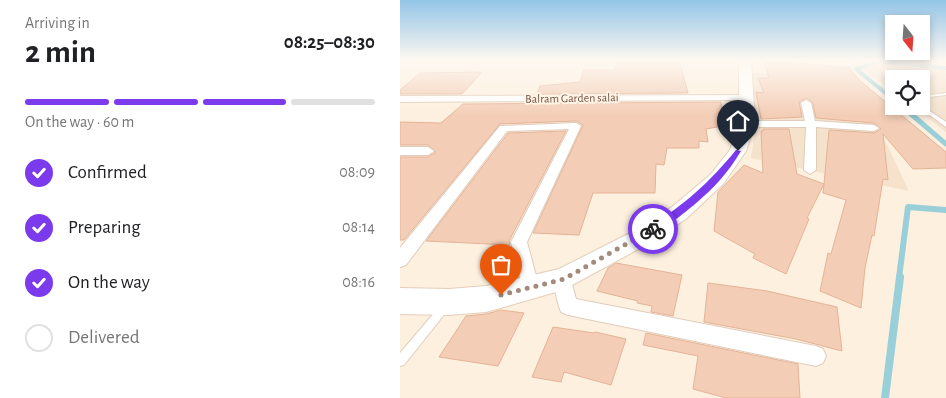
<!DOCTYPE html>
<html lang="en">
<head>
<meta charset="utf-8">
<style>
	:root { --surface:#fff; --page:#f6f6f6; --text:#202124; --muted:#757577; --line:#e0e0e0; --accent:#7c3aed }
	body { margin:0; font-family:"Alegreya Sans",sans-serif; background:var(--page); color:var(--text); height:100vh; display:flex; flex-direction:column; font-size:19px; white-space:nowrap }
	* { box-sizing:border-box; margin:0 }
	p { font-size:16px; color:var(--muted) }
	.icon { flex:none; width:28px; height:28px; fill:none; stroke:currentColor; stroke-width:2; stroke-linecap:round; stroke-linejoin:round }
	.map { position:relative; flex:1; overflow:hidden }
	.drawer { display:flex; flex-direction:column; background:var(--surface); width:400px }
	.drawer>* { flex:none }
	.needle { width:32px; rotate:163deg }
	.controls { position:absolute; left:485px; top:15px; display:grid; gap:10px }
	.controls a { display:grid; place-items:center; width:45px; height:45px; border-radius:0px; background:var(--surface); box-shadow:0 2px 8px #0003; font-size:25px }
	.pin { position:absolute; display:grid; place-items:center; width:42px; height:42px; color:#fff; margin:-51px -21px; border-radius:50% 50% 50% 0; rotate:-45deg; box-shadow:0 0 5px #0007 }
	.pin .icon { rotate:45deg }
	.courier { position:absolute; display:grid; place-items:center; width:50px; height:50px; margin:-25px; border:4px solid #7c3aed; border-radius:50%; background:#fff; color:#222; box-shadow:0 1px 6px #0007 }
	.headline em { font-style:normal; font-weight:700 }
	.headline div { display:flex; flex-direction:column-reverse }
	.headline { display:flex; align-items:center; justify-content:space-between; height:85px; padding:0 25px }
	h1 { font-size:32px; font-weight:700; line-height:38px }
	.bar { display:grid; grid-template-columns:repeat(4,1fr); gap:8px 5px; align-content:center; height:60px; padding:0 25px }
	.bar i { height:6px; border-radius:4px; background:var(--line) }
	.bar .on { background:var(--accent) }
	.bar p { grid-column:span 4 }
	ol { padding:0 25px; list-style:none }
	li { display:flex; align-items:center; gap:15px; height:55px }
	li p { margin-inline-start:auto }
	li .icon { padding:5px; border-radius:50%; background:var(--accent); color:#fff; stroke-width:4 }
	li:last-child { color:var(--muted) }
	li i { width:28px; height:28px; border:2px solid var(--line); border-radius:50% }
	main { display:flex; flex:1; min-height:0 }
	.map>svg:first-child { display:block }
</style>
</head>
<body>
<main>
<section class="drawer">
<div class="headline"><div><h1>2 min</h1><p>Arriving in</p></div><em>08:25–08:30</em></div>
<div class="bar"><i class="on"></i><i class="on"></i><i class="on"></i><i></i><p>On the way · 60 m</p></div>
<ol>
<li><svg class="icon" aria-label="check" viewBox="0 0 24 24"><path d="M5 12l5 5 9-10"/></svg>Confirmed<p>08:09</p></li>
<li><svg class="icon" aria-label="check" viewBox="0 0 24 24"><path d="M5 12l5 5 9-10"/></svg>Preparing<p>08:14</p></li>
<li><svg class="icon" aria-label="check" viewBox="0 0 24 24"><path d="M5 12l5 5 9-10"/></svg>On the way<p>08:16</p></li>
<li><i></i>Delivered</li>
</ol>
</section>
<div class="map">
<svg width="546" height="398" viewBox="0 0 546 398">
	<rect width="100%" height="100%" fill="#fdf0df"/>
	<!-- residential -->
	<g fill="#f4e2cd">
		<path d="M 485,61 L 546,69 L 546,132 L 512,106 L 521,106 L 521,79 L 494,79 L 494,92 L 463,69 Z"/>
		<path d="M 352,73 L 425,75 L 448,92 L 483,136 L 509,191 L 351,158 L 356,124 Z"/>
	</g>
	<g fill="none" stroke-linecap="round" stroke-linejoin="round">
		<!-- stream-far3 -->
		<g stroke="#99cfd8" stroke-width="4">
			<path d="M 494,100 L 456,69 L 480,61 L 546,68"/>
			<path d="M 502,106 L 513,115"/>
		</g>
		<!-- stream-far2 -->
		<path stroke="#99cfd8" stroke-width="5" d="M 511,114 L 546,144"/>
		<!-- stream-far1 -->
		<path stroke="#99cfd8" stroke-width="6" d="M 499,278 L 508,207 L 546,210"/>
		<!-- stream -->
		<path stroke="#99cfd8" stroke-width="8" d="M 485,398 L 500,277"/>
	</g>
	<!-- building -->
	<g fill="#f3cdb6" stroke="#e5b396">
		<path d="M 217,60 L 279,60 L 288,93 L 137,94 L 140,86 L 180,82 L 184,70 L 215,70 Z"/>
		<path d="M 364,62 L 450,68 L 459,80 L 546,152 L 546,168 L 513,169 L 483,134 L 488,180 L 483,179 L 474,236 L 472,235 L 465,268 L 461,308 L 420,291 L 428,253 L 431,254 L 446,200 L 423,193 L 424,184 L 407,218 L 409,219 L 386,274 L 353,258 L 355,254 L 314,231 L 318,192 L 344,165 L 363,173 L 361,131 L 363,131 L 363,129 L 389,129 L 397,174 L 424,184 L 429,130 L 474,133 L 481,129 L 474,123 L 416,118 L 413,103 L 407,98 L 399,102 L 402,117 L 361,119 L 356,92 L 364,93 L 358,78 L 369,78 Z"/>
		<path d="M 82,72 L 62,94 L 0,94 L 0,90 L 20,73 Z"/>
		<path d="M 321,102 L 323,126 L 306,129 L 308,142 L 299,141 L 299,148 L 267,148 L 264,165 L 256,164 L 255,193 L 193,193 L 179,235 L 133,233 L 183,125 L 176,121 L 100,124 L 4,240 L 0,240 L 0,157 L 28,157 L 36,152 L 28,145 L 0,145 L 0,122 L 41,123 L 63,104 Z"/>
		<path d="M 166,131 L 109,241 L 110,245 L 26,241 L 108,133 Z"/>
		<path d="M 216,263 L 282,275 L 273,316 L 251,312 L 252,306 L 237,303 L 238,301 L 197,291 L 208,268 Z"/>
		<path d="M 308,283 L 367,291 L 437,307 L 442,351 L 396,339 L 304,322 Z"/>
		<path d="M 101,310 L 124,313 L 98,366 L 39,357 L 66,316 L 86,314 Z"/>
		<path d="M 153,327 L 194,333 L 195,332 L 226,339 L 211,385 L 164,372 L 161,382 L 132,377 Z"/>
		<path d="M 246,333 L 398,364 L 400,398 L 326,398 L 293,389 L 298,356 L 243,345 Z"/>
	</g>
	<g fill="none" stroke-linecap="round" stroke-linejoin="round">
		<defs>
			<g id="lane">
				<path d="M 546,93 L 546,95 L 521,98 L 521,96 Z"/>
				<path d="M 521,105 L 546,122 L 546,127 L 519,107 L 519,106 L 521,106 Z"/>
				<path d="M 44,304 L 47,305 L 49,308 L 47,311 L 4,365 L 0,366 L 0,353 L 41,305 Z"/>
			</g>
			<g id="street">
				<path d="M 359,60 L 442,62 L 456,60 L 450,66 Z"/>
				<path d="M 348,95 L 350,97 L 345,100 L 0,102 L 0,96 Z"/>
				<path d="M 406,100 L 411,103 L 415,121 L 474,125 L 479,128 L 474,131 L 416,127 L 416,170 L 410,174 L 404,170 L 406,127 L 347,127 L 342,124 L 347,121 L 405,121 L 401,103 Z"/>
				<path d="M 176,123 L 181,126 L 127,242 L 139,287 L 136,293 L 130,295 L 124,293 L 111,242 L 169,129 L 107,131 L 6,265 L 0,267 L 0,248 L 100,126 Z"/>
				<path d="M 0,147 L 28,147 L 34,151 L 28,155 L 0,155 Z"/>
				<path d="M 163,271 L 169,273 L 176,299 L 416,346 L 423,349 L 426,356 L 423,363 L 416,366 L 168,315 L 161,312 C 157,302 152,284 157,273 Z"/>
			</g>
			<path id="secondary" d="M 339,60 L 351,60 L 355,124 L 346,151 L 324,183 L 286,219 L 246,245 L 163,290 L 86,312 L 49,315 L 0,314 L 0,288 L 49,289 L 86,286 L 159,269 L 230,233 L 272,207 L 310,175 L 330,150 L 339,124 Z"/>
		</defs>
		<!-- lane casing -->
		<use href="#lane" stroke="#e0ccbb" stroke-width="2"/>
		<!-- street casing -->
		<use href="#street" stroke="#e0ccbb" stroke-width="2"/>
		<!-- secondary casing -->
		<use href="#secondary" stroke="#e6cdb9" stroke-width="2"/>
		<!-- lane -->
		<use href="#lane" fill="#fff" fill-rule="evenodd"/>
		<!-- street -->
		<use href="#street" fill="#fff" fill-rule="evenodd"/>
		<!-- secondary -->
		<use href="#secondary" fill="#fff" fill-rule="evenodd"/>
	</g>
	<!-- sky -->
	<linearGradient id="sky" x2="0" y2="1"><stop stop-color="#93c5e7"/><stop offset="0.52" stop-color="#fef8f1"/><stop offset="1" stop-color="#fef8f1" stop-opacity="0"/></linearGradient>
	<rect width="546" height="116" fill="url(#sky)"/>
	<!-- route -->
	<path fill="#7c3aed" d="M 336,150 L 341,151 C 335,161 328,171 320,180 C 311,191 263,235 249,232 L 249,227 C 284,205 310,182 336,150 Z"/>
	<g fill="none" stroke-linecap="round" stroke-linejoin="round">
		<!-- done -->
		<path stroke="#a38b7c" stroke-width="5" stroke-dasharray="0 9" d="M 101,295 L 164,279 L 253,229"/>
	</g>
	<g text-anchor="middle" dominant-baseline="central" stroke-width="4" stroke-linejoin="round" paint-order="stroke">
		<!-- far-street labels -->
		<g font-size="12" fill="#735546" stroke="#fff4e5">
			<text transform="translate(172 98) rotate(-1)">Balram Garden salai</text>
		</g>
	</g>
</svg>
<div class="controls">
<a><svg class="needle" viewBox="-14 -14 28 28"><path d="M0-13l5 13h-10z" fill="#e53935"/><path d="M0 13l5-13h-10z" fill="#757577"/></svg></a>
<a><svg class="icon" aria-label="locate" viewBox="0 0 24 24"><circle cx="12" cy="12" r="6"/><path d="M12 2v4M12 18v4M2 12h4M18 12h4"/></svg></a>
</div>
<div class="pin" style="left:101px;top:295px;background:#ea580c"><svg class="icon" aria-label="bag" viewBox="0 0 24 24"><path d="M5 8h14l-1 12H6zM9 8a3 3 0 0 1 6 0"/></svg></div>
<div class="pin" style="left:338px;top:151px;background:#1f2937"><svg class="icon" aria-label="home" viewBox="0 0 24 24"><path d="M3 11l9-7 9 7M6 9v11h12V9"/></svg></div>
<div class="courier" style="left:253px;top:229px"><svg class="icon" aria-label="bike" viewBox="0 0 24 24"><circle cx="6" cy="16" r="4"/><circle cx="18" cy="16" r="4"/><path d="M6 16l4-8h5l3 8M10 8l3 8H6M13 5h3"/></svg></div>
</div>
</main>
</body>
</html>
